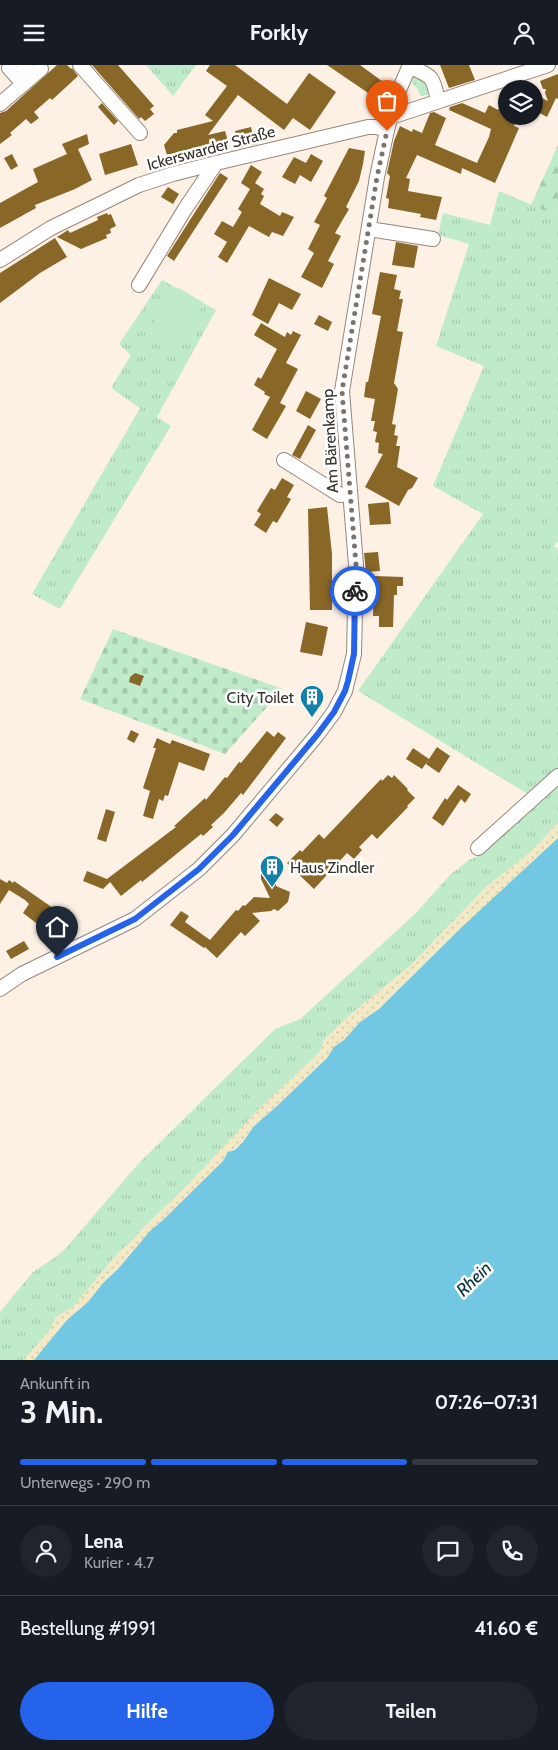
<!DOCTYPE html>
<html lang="de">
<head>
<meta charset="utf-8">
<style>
	:root { --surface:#171b24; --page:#20242c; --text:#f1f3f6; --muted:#9ea1a6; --line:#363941; --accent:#2563eb }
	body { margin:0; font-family:Cabin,sans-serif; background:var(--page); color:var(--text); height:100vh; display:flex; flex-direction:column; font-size:19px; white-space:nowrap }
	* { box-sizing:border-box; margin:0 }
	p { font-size:16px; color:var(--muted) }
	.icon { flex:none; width:28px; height:28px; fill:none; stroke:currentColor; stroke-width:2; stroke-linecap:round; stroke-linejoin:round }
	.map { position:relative; height:1295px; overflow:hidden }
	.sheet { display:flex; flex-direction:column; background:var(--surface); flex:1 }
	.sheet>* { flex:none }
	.controls { position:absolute; left:498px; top:15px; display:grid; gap:10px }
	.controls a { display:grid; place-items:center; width:45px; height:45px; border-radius:50%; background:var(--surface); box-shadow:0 1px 4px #0004; font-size:25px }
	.pin { position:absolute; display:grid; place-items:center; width:42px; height:42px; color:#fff; margin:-51px -21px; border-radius:50% 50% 50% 0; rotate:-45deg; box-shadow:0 0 5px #0007 }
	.pin .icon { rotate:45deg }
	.courier { position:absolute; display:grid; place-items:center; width:50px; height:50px; margin:-25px; border:4px solid #2563eb; border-radius:50%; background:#fff; color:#222; box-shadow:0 1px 6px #0007 }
	.head em { font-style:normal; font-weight:800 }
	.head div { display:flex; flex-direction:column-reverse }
	.head { display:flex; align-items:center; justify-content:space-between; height:85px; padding:0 20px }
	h1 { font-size:32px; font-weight:800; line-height:38px }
	.bar { display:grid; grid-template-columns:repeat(4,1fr); gap:8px 5px; align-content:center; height:60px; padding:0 20px }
	.bar i { height:6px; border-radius:4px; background:var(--line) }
	.bar .selected { background:var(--accent) }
	.bar p { grid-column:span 4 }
	.line { display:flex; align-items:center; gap:12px; padding:0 20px; border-top:1px solid var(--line) }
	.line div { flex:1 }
	.round { display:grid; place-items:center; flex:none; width:52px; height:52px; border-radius:26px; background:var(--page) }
	.primary-button { display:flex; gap:10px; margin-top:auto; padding:10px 20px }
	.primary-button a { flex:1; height:58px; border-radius:30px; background:var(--accent); color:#fff; font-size:20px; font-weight:800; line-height:58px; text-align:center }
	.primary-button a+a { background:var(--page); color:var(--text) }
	header { display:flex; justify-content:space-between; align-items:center; height:65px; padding:0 20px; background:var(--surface); font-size:22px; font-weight:800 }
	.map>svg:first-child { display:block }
</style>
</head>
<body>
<header><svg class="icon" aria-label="menu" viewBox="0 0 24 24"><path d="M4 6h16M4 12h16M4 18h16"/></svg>Forkly<svg class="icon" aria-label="person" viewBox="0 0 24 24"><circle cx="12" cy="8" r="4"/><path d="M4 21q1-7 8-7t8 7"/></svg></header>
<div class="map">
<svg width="558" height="1295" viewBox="0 0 558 1295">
	<defs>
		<pattern id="grass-tufts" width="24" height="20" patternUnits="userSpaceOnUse" patternTransform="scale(1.25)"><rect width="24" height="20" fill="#c0ebca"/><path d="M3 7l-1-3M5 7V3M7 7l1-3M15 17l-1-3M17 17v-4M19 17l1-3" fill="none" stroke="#a6caae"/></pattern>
		<pattern id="forest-firs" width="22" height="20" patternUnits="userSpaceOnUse" patternTransform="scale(1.25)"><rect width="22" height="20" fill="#c0ebca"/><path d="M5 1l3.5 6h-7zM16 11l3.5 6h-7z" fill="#a6caae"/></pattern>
		<pattern id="sand-dots" width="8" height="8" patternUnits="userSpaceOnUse" patternTransform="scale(1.25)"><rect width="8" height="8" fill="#f3e9c4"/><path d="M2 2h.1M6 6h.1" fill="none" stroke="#d1c8a9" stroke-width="1.8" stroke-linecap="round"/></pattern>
		<pattern id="cemetery-stones" width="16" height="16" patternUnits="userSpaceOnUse" patternTransform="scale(1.25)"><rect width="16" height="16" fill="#c0ebca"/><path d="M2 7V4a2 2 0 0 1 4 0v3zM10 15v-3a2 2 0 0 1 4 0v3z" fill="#a6caae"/></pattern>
	</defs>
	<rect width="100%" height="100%" fill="#fdf0e5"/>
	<!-- grass -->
	<g fill="url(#grass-tufts)">
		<path d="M 146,0 L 196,0 L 173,31 Z"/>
		<path d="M 414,10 L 428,15 L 430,29 L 422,31 L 419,29 L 418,24 L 412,18 Z"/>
		<path d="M 499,126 L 558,151 L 558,475 L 554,481 L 558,484 L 558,707 L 531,731 L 358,626 L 483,449 L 433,421 L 484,301 L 436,281 L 469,179 L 438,170 L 443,148 L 490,160 Z"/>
		<path d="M 162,215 L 216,245 L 157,352 L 171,361 L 60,544 L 32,529 L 140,343 L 111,323 L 131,290 L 119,279 Z"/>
		<path d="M 558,713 L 558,757 L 532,786 L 486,822 L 410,901 L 349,951 L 324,975 L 320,987 L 258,1045 L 182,1126 L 145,1161 L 134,1174 L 119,1187 L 72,1243 L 56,1252 L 50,1265 L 24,1295 L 0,1295 L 0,1247 L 23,1219 L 33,1207 L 57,1191 L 66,1183 L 138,1099 L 275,964 L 300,954 L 415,849 L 450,810 L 469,795 L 478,791 Z"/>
	</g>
	<!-- forest -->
	<path fill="url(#forest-firs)" d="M 558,80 L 558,151 L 531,140 Z"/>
	<!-- sand -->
	<path fill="url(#sand-dots)" d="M 558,757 L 558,773 L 379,944 L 360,957 L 344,975 L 334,982 L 327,993 L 277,1041 L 254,1060 L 243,1077 L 235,1085 L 228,1087 L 223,1096 L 163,1155 L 150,1166 L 118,1204 L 103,1218 L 88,1237 L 67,1255 L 34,1295 L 24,1295 L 50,1265 L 56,1252 L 72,1243 L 119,1187 L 134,1174 L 145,1161 L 182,1126 L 258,1045 L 320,987 L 324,975 L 349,951 L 410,901 L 486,822 L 532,786 Z"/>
	<!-- cemetery -->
	<path fill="url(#cemetery-stones)" d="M 113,564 L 283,624 L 225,689 L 80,634 Z"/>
	<!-- pitch -->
	<g fill="#c0ebca">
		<path d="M 177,222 L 204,238 L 173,291 L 145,271 Z"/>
		<path d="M 558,446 L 558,478 C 544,471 543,454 558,446 Z"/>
	</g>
	<!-- water -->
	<path fill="#72c8e2" d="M 558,773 L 558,1295 L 34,1295 L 67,1255 L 88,1237 L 103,1218 L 118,1204 L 150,1166 L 163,1155 L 223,1096 L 228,1087 L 235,1085 L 243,1077 L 254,1061 L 277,1041 L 327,993 L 334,982 L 344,975 L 360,957 L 379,944 L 462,862 Z"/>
	<!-- building -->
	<g fill="#896727">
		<path d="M 57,0 L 67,0 L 71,4 L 72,3 L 78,11 L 52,35 L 50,33 L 34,47 L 39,53 L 31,59 L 26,54 L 10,68 L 12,70 L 0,79 L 0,48 L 6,46 Z"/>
		<path d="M 92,0 L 118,0 L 154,41 L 150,44 L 154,49 L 145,56 L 141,52 L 139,54 Z"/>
		<path d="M 210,0 L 235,0 L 287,39 L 309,8 L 336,27 L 310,65 L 293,53 L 284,65 L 238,30 L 208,70 L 225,66 L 228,76 L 167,90 L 164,80 L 174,68 L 177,68 L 177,65 L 213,56 L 205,50 L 227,21 L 206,6 Z"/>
		<path d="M 327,0 L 360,0 L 386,19 L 377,34 Z"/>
		<path d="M 440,0 L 469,0 L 475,15 L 449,23 Z"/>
		<path d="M 558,9 L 558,34 L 556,33 L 547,52 L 536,46 L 542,33 L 548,36 L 545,28 L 546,24 L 543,24 L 540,16 Z"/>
		<path d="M 506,27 L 506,51 L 518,51 L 514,61 L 519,63 L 495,118 L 462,103 L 461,109 L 417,90 L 406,113 L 410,114 L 408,126 L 442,132 L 436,155 L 420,152 L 421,149 L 388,143 L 389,134 L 386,133 L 390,111 L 387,108 L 394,76 L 400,61 L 412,67 L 413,64 L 422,68 L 430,48 L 434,47 L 446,53 L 435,80 L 477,98 L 489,72 L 491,64 L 449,45 L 450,42 L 462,38 L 485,48 L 489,40 L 498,45 Z"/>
		<path d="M 102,38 L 118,56 L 114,60 L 98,42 Z"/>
		<path d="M 251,62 L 253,71 L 255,70 L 257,79 L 239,83 L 235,66 Z"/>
		<path d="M 87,69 L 89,79 L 78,84 L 92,115 L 75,124 L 35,140 L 36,143 L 0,163 L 0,138 L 38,117 L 33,104 L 67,89 L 62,79 Z"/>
		<path d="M 131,79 L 138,100 L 105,110 L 99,89 Z"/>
		<path d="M 349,83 L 365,86 L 363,99 L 359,116 L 346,142 L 349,144 L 335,168 L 341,171 L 328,196 L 334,199 L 322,223 L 301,212 L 314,188 L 308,184 L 320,160 L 314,157 L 327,133 L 324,131 Z"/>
		<path d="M 12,89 L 18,101 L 11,105 L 4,93 Z"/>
		<path d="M 311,89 L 323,96 L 311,117 L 300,110 L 295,119 L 282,112 L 294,92 L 306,98 Z"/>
		<path d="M 251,100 L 262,107 L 255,118 L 264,124 L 261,129 L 264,131 L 260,139 L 280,151 L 282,147 L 294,152 L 283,171 L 272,167 L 269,172 L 249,161 L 227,198 L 218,192 L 227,177 L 214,169 L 222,156 L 233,162 L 242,147 L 238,144 L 250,124 L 241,118 Z"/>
		<path d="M 220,108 L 228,113 L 174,196 L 167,191 Z"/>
		<path d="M 168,122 L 179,129 L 173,139 L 161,132 Z"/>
		<path d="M 107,148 L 108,150 L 111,149 L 116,161 L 110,164 L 111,168 L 106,170 L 107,173 L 81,184 L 57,172 L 68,165 L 70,168 L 98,155 L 97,152 Z"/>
		<path d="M 55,173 L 67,192 L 40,208 L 0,238 L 0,208 Z"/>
		<path d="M 396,177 L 418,181 L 414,203 L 392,200 Z"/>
		<path d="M 380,207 L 397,210 L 394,224 L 401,226 L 399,234 L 403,234 L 397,266 L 403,267 L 394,318 L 398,324 L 392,359 L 396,360 L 394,370 L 398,371 L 396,381 L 400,381 L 397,402 L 418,413 L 412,423 L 408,425 L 399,441 L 365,422 L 383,389 L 378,388 L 379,378 L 375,377 L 377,367 L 373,366 L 375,356 L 371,356 L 375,334 L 364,332 L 366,317 L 368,317 L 381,251 L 372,249 Z"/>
		<path d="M 269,213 L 301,229 L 292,245 L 279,238 L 268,259 L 252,250 Z"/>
		<path d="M 319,250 L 332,257 L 328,266 L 314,259 Z"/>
		<path d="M 261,258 L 285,272 L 287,267 L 291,270 L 293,266 L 301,270 L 286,298 L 298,304 L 280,338 L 286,341 L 267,374 L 252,365 L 270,332 L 264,329 L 265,327 L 254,320 L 258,312 L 261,314 L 277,284 L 254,270 Z"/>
		<path d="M 306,326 L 321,334 L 310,354 L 296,346 Z"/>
		<path d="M 308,360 L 316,365 L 300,394 L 292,390 Z"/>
		<path d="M 282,413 L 294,420 L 287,432 L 291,434 L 277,458 L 273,456 L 266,468 L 254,460 L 261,449 L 257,446 L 271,423 L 275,425 Z"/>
		<path d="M 389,437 L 391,459 L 370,460 L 368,439 Z"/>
		<path d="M 327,442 L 332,489 L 332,545 L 310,545 L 308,444 Z"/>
		<path d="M 378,487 L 380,506 L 366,507 L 364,488 Z"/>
		<path d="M 374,511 L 403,512 L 403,521 L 397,521 L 397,530 L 394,530 L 393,562 L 379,562 L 379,551 L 373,551 Z"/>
		<path d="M 306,557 L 328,562 L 322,591 L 300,587 Z"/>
		<path d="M 135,608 L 144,611 L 140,621 L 129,617 L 130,612 Z"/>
		<path d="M 131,665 L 139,669 L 134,678 L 127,674 Z"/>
		<path d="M 267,666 L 274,672 L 278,667 L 286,673 L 243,730 L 241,728 L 224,748 L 211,760 L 213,762 L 203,771 L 201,769 L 142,817 L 141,815 L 121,831 L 110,817 L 103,824 L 83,816 L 87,806 L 107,814 L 176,762 L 174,761 L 205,733 L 206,735 L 225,712 L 227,713 L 239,697 L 241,698 Z"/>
		<path d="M 157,673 L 170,679 L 172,675 L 210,689 L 204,706 L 179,697 L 168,731 L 165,730 L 163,736 L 159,734 L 153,754 L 143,751 L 150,726 L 143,723 L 156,683 L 153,683 Z"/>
		<path d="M 437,682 L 450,691 L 439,708 L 426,699 L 429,694 L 422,704 L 406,694 L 413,683 L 429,694 Z"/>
		<path d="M 388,710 L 392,713 L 394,710 L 408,724 L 407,725 L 415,733 L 407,741 L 408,742 L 377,774 L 372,769 L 359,782 L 362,785 L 354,794 L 347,788 L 314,824 L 287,798 L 300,785 L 302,787 L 319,769 L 324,774 L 381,714 L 382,716 Z"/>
		<path d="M 458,720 L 471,729 L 465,738 L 461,734 L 443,761 L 432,753 L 445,733 L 447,735 Z"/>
		<path d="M 106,744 L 115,747 L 106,777 L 97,774 Z"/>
		<path d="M 276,748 L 284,754 L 277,762 L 269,755 Z"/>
		<path d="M 270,790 L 281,800 L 276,810 L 276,821 L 290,827 L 288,837 L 278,846 L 274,844 L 271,846 L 252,848 L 260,856 L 245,871 L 241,867 L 217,893 L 205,882 L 204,883 L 170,860 L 181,846 L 189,851 L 185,857 L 210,875 L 236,845 L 238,846 L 243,840 L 245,841 L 254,832 L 270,833 L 261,814 L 261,806 L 264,796 Z"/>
		<path d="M 0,814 L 7,818 L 9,815 L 13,818 L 14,816 L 53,843 L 40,861 L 23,848 L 29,839 L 25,835 L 9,825 L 0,839 Z"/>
		<path d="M 24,876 L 29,884 L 11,894 L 6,886 Z"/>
	</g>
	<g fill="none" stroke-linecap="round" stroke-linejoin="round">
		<defs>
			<g id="minor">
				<path d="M 10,0 L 9,3 L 23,19"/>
				<path d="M 24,0 L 33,10"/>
				<path d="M 80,0 L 140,68"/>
				<path d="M 409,1 C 433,13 432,9 438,35"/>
				<path d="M 0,39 L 41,4"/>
				<path d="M 391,52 L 548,0"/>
				<path d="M 369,164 L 433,174"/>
				<path d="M 0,195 L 51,163 L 139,120 L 173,109 L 216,98 L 368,62 L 377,62 L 387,65"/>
				<path d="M 139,220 L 185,144 L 216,98"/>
				<path d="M 284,395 L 340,430 L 350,429"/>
				<path d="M 478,783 L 558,711"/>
				<path d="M 0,924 L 22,909 L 135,854 L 199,804 L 233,770 L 317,670 L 334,647 L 345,626 L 354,589 L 356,500 L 342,326 L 377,112 L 387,65 L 396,32 L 410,0"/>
			</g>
		</defs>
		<!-- minor casing -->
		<use href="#minor" stroke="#948679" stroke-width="16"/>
		<!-- minor -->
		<use href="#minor" stroke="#fff" stroke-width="14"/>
	</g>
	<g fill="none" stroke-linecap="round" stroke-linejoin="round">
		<!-- done -->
		<path stroke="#7c746c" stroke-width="5" stroke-dasharray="0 9" d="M 355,526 L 356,500 L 342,326 L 377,112 L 387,66"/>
		<!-- route -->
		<path stroke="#2563eb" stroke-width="6" d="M 57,892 L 135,854 L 199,804 L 233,770 L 317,670 L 334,647 L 345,626 L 348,616 L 354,589 L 355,526"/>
	</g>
	<!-- icons -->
	<defs>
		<symbol id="building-pin" viewBox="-11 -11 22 30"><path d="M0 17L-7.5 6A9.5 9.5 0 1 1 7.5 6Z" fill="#1280a8" stroke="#fff"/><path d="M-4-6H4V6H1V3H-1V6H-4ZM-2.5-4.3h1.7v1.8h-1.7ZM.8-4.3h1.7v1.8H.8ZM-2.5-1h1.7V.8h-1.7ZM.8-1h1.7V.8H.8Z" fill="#fff"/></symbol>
	</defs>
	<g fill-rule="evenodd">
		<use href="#building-pin" x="298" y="618" width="28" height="38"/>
		<use href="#building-pin" x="258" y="788" width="28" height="38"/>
	</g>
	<g text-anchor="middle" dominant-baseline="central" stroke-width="5" stroke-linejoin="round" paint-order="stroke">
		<!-- street labels -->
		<g font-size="16" fill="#37312b" stroke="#fff">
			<text transform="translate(211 83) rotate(-15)">Ickerswarder Straße</text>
			<text transform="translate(330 376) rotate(-93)">Am Bärenkamp</text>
		</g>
		<!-- poi labels -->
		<g font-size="16" fill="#37312b" stroke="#fff" text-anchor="end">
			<text x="294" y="632">City Toilet</text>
			<text x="290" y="802" text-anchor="start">Haus Zindler</text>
		</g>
		<!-- water labels -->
		<g font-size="18" font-style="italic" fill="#06303b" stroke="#fff">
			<text transform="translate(474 1214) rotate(-44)">Rhein</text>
		</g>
	</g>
</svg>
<div class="controls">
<a><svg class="icon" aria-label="layers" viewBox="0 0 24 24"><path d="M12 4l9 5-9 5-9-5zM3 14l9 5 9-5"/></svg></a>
</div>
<div class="pin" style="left:387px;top:66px;background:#ea580c"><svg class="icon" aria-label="bag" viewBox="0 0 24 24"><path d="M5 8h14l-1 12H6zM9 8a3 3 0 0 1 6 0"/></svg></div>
<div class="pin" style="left:57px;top:892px;background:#1f2937"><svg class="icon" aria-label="home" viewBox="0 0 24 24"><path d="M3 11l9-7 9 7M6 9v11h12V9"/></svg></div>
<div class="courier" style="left:355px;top:526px"><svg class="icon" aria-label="bike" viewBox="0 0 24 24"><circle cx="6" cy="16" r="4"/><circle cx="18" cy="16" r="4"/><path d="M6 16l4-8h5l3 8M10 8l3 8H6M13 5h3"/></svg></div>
</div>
<section class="sheet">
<div class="head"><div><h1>3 Min.</h1><p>Ankunft in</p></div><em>07:26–07:31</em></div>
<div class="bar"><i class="selected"></i><i class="selected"></i><i class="selected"></i><i></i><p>Unterwegs · 290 m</p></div>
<div class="line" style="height:90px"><a class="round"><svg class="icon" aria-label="person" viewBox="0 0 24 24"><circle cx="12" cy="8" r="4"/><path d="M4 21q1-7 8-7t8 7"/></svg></a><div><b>Lena</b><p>Kurier · 4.7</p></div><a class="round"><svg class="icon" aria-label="chat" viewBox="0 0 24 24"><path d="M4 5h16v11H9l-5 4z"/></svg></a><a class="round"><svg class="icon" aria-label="phone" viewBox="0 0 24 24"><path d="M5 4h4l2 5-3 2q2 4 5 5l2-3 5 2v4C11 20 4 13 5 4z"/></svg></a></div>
<div class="line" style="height:65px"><div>Bestellung #1991</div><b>41.60 €</b></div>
<div class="primary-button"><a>Hilfe</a><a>Teilen</a></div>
</section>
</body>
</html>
